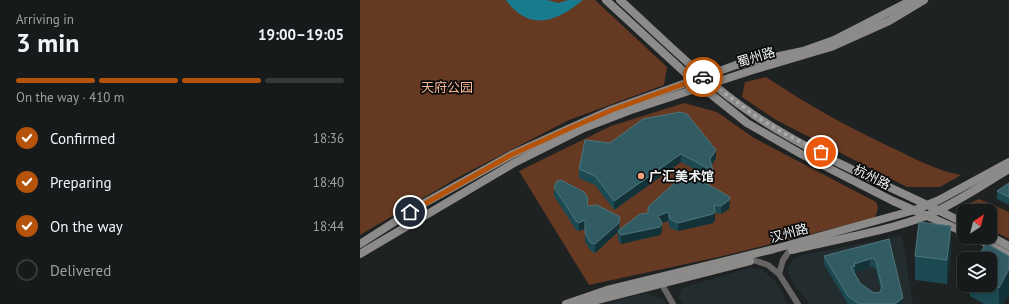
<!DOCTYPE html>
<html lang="en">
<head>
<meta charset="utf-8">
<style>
	:root { --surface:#171a1a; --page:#242727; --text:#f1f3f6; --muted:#9ea1a2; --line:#363839; --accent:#b45309 }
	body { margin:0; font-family:"PT Sans","Noto Sans SC",sans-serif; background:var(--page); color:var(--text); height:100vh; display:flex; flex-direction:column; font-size:15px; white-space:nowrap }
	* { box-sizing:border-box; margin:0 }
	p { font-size:13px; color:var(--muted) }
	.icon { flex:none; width:22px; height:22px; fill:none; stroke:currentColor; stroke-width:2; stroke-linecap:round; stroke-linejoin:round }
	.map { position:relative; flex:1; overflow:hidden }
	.drawer { display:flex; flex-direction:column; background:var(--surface); width:360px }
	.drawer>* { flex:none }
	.needle { width:26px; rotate:36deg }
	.buttons { position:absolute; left:597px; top:204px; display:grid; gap:8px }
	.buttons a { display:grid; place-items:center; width:40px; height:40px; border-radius:8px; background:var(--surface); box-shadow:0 2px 6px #0003,0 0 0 1px var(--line); font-size:20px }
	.pin { position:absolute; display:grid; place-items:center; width:34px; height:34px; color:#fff; margin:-17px; border:2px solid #fff; border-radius:50%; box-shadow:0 1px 4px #0007 }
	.courier { position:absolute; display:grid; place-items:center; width:40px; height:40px; margin:-20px; border:3px solid #b45309; border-radius:50%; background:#fff; color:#222; box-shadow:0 1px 5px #0007 }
	.head em { font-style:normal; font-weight:600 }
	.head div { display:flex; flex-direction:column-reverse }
	.head { display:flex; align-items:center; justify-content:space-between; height:68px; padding:0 16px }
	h1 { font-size:26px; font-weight:600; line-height:30px }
	.bar { display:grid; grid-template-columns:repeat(4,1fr); gap:6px 4px; align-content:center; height:48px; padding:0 16px }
	.bar i { height:5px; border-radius:3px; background:var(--line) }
	.bar .active { background:var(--accent) }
	.bar p { grid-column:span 4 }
	ol { padding:0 16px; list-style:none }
	li { display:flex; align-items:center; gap:12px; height:44px }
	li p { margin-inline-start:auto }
	li .icon { padding:4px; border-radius:50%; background:var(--accent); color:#fff; stroke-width:4 }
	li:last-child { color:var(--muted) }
	li i { width:22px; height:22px; border:2px solid var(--line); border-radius:50% }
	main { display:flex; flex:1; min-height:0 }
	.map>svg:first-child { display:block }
</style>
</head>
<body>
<main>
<section class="drawer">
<div class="head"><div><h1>3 min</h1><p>Arriving in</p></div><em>19:00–19:05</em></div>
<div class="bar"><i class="active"></i><i class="active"></i><i class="active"></i><i></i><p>On the way · 410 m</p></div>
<ol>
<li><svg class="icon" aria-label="check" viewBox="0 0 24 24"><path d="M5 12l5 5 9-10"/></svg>Confirmed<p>18:36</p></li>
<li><svg class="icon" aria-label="check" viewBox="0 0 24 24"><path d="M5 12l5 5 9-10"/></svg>Preparing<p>18:40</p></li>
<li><svg class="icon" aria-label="check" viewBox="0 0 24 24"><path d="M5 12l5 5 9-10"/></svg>On the way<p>18:44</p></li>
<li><i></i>Delivered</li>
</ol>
</section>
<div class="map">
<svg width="649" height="304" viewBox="0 0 649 304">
	<rect width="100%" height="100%" fill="#1f2222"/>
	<!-- built -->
	<g fill="#232d2f">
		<path d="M 542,236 L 553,304 L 450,304 L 438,290 L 428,273 L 428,267 L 434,259 L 443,255 Z"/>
		<path d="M 389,268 L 402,269 L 416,282 L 428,304 L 323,304 L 318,297 L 322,288 Z"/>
		<path d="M 286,293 L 304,300 L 306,304 L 245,304 Z"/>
	</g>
	<!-- green -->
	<g fill="#653922">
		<path d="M 0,0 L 235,0 L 307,67 L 304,85 L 209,120 L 99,177 L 0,235 Z"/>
		<path d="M 406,77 C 448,105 493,130 539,151 C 559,161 579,171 601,175 L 580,187 L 547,187 L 416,120 L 382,97 L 385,82 Z"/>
		<path d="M 324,103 L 357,112 L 394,138 L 516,202 L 518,208 L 515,218 L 363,256 L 229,285 L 159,171 L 251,126 Z"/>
		<path d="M 619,199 L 649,212 L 649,239 L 630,229 L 630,211 L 611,211 L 610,203 Z"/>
	</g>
	<!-- water -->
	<path fill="#187b8e" d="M 146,0 L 187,0 L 198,3 L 209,0 L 223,0 C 197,22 169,32 146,0 Z"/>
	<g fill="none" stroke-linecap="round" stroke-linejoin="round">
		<!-- street -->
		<g stroke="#666564" stroke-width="6">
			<path d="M 393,260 L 408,265 L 419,274 L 423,260 L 430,250"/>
			<path d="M 419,274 L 438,304"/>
			<path d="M 300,281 L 313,304"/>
		</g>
		<!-- secondary -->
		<g stroke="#8d8b8a" stroke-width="8">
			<path d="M 246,0 L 333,80 L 387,123 L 441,154 L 533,201 L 604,232"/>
			<path d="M 260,0 C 303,39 345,82 394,115 C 458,158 535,188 604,223"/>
			<path d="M 630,236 L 649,246"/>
			<path d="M 614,237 L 649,255"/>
			<path d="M 0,244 L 61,205 L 151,155 L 206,130 L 251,110 L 376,65 L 443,51 L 474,40 L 552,0"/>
			<path d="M 432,250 C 476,239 524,232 566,216 C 595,204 622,185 649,169"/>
			<path d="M 0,254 L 154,163 L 224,128 L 271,110 L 393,70 L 471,47 L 529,21 L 564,0"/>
			<path d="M 206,304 L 247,290 L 414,249 L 555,210 L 579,200 L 649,162"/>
			<path d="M 222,304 L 390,261"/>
		</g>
	</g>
	<!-- wall -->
	<g fill="#1b4a53" fill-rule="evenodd">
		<path d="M 225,140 L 356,158 L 352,165 L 353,171 L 353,179 L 321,162 L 254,210 L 235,185 L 219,178 L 219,169 Z"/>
		<path d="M 320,178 L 370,205 L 369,209 L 361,214 L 355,213 L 355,220 L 353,223 L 318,231 L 310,228 L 308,221 L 302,223 L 302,231 L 300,235 L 261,244 L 258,240 L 258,232 L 235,253 L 231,251 L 225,242 L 225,229 L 219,231 L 216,230 L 194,196 L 194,187 L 228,206 L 260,226 L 259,230 L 288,214 L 288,207 Z"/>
		<path d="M 649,183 L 649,205 L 637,199 L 637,191 Z"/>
		<path d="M 529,239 L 543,304 L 488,304 L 464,264 L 464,256 ZM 510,267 L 513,267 L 516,270 L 521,290 L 520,292 L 514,293 L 500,283 L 495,274 L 495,272 Z"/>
		<path d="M 591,251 L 587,284 L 555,280 L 555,256 Z"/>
		<path d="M 649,256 L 643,304 L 624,304 L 610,296 L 610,285 L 630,285 L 630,259 Z"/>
	</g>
	<!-- shaded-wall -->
	<g fill="#133238">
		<path d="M 356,150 L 356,158 L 350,167 L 350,159 Z"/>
		<path d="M 321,154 L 321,162 L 254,210 L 254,201 Z"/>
		<path d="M 370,197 L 369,209 L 361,214 L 361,206 Z"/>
		<path d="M 308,212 L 308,221 L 302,223 L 302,231 L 300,235 L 261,244 L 261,235 L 298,216 Z"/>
		<path d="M 355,212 L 355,220 L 353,223 L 318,231 L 318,223 Z"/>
		<path d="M 260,217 L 259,231 L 235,253 L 235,244 Z"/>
		<path d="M 225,220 L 225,229 L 219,231 L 219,223 Z"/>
		<path d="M 591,226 L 591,251 L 587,284 L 587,260 Z"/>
		<path d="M 510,259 L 510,267 L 495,272 L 495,266 L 494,264 Z"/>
		<path d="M 649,269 L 649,294 L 643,304 L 639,304 L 639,288 Z"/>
		<path d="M 543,298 L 543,304 L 535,304 Z"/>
	</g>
	<!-- building -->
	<g fill="#325c64" stroke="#50747b" fill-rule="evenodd">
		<path d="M 320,112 L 327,114 L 356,150 L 350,159 L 353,171 L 321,154 L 254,201 L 235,176 L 219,169 L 225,140 L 250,143 L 283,119 Z"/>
		<path d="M 326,176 L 335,177 L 370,197 L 369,200 L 361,206 L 354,205 L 355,212 L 353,214 L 318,223 L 310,219 L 308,212 L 298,216 L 302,223 L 300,227 L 261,235 L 258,231 L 280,214 L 288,213 L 288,207 L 320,178 Z"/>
		<path d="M 201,180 L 224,192 L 228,198 L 227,206 L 237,205 L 260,217 L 259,223 L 235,244 L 231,243 L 225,233 L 225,220 L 219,223 L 216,221 L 194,187 L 197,181 Z"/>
		<path d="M 649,183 L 649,197 L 637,191 Z"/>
		<path d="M 559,222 L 591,226 L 587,260 L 555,256 Z"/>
		<path d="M 529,239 L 543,298 L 535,304 L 499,304 L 488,296 L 464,256 ZM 513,258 L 516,261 L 522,287 L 520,292 L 514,293 L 500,283 L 491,267 L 495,266 L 494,264 Z"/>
		<path d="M 626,243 L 649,256 L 649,269 L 639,288 L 630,283 L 630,259 L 617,259 Z"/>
	</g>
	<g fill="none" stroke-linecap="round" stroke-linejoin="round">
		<!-- done -->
		<path stroke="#a8aaaa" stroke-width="4" stroke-dasharray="0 7.2" d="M 343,77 L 394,115 L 423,133 L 461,152"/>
		<!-- route -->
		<path stroke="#b45309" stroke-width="5" d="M 50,212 L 151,155 L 206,130 L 252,110 L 343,77"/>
	</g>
	<!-- markers -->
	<circle fill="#f1a27b" stroke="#0a0b0b" stroke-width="1.5" cx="281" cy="176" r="4"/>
	<g text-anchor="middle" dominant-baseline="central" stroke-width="3.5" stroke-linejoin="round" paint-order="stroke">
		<!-- street labels -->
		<g font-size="13" fill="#f2f4f4" stroke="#0a0b0b">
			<text transform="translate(396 57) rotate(-17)">蜀州路</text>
			<text transform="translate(512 177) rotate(27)">杭州路</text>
			<text transform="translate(429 233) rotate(-15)">汉州路</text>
		</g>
		<!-- park labels -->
		<g font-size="13" fill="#feb795" stroke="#0a0b0b">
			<text x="87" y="87">天府公园</text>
		</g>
		<!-- poi labels -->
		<g font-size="13" font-weight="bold" fill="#f2f4f4" stroke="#0a0b0b" text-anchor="start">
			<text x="289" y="176">广汇美术馆</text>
		</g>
	</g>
</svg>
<div class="buttons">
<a><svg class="needle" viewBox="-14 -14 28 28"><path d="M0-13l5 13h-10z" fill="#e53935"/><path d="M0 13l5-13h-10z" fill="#9ea1a2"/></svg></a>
<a><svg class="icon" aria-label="layers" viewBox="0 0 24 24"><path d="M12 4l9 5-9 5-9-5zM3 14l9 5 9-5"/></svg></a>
</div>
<div class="pin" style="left:461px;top:152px;background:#ea580c"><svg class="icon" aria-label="bag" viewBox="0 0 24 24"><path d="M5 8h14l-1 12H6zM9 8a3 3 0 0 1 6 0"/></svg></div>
<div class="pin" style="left:50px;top:212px;background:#1f2937"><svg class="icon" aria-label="home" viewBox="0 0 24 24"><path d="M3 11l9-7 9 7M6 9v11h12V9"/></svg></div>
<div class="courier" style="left:343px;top:77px"><svg class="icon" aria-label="car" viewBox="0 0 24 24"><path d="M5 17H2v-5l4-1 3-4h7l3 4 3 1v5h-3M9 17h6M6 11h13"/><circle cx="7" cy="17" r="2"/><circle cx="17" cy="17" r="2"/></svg></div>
</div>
</main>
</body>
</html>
